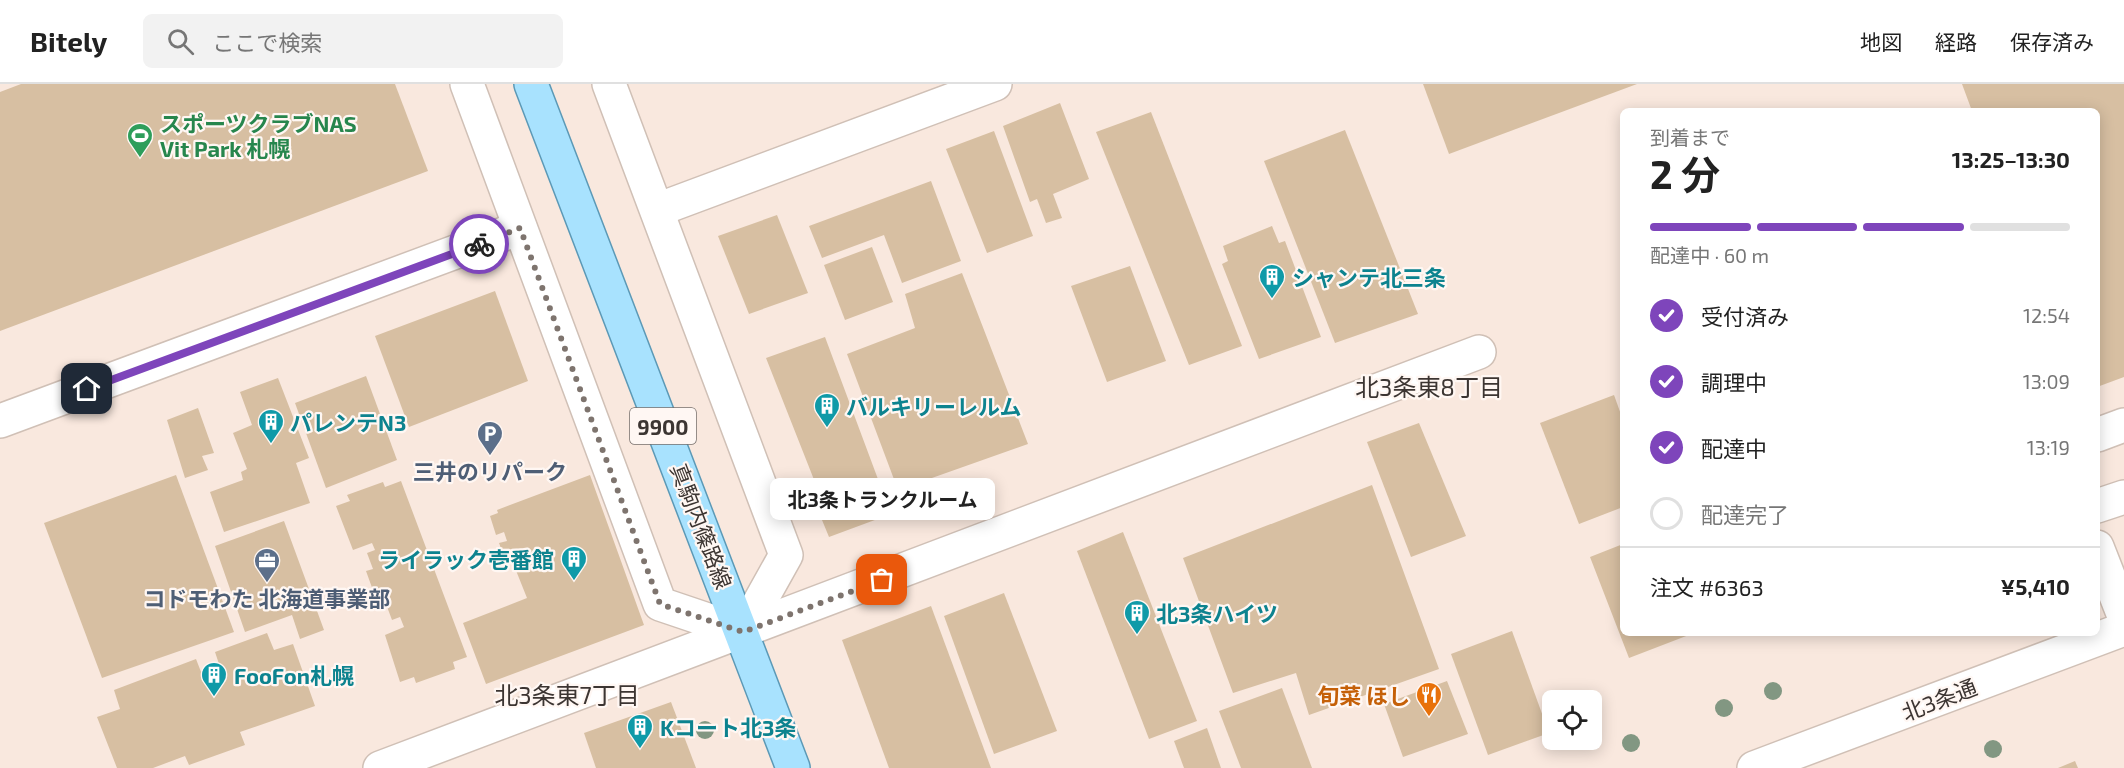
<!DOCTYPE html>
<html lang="ja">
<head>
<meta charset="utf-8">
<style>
	:root { --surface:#fff; --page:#f2f2f2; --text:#222; --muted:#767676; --line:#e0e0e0; --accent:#7e45bb }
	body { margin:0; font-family:"Exo 2","Noto Sans JP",sans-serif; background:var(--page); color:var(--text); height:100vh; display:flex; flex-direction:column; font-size:22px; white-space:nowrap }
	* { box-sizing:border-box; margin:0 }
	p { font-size:20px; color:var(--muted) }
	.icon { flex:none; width:33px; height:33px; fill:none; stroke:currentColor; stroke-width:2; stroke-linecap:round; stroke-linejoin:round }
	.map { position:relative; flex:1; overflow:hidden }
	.drawer { position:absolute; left:1620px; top:24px; width:480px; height:528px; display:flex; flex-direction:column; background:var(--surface); border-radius:9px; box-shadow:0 3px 15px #0003 }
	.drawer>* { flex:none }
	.tools { position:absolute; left:1542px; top:606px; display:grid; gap:12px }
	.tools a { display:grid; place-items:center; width:60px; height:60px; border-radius:9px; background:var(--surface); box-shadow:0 3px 15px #0003; font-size:30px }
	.pin { position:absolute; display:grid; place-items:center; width:51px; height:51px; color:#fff; margin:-26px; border-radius:12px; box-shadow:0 3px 9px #0006 }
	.courier { position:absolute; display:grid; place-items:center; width:60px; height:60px; margin:-30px; border:4px solid #7e45bb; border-radius:50%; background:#fff; color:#222; box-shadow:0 2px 8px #0007 }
	.bubble { position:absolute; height:42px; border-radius:9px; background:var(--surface); box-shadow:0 3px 15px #0003; font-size:20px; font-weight:700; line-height:42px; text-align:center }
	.headline em { font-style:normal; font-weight:700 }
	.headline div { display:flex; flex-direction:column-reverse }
	.headline { display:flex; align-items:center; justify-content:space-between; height:102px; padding:0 30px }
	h1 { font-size:39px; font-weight:700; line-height:45px }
	.bar { display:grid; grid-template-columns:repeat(4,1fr); gap:9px 6px; align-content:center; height:72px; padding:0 30px }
	.bar i { height:8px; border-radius:4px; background:var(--line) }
	.bar .selected { background:var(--accent) }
	.bar p { grid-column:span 4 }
	.line { display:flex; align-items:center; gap:15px; padding:0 30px; border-top:2px solid var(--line) }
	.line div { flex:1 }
	ol { padding:0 30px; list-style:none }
	li { display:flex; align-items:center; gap:18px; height:66px }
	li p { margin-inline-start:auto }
	li .icon { padding:6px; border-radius:50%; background:var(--accent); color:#fff; stroke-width:4 }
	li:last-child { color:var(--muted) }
	li i { width:33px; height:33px; border:3px solid var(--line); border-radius:50% }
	header { display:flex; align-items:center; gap:36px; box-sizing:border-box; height:84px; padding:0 30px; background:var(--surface); border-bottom:2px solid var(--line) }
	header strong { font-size:28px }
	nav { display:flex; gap:33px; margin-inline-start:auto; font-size:21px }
	.search { width:420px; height:54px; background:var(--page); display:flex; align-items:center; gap:15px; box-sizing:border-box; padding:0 21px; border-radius:9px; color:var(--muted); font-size:22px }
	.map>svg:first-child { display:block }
</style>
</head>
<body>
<header>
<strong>Bitely</strong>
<div class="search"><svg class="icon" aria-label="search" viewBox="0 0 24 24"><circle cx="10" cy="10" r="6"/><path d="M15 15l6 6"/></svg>ここで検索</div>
<nav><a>地図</a><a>経路</a><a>保存済み</a></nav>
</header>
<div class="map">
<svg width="2124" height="684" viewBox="0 0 2124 684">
	<rect width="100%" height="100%" fill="#f9e8de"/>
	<!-- building -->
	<g fill="#d7bfa2">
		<path d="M 21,0 L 395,0 L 428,87 L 0,247 L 0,8 Z"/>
		<path d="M 1423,0 L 1637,0 L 1449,70 Z"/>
		<path d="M 1962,0 L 2124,0 L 2124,293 L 2097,303 L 2097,27 L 1972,27 Z"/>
		<path d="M 1060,19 L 1089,95 L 1053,110 L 1062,134 L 1046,139 L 1037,115 L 1030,118 L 1003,42 Z"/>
		<path d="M 1151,28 L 1242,262 L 1189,281 L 1096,48 Z"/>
		<path d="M 1345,46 L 1418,230 L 1335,259 L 1264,77 Z"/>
		<path d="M 994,47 L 1033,152 L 987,169 L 946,65 Z"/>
		<path d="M 931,97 L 961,177 L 902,199 L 884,151 L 822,174 L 809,142 Z"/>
		<path d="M 777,131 L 808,209 L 749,230 L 718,152 Z"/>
		<path d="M 1272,142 L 1279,159 L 1285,157 L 1321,253 L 1259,275 L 1222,180 L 1228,177 L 1223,162 Z"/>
		<path d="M 872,163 L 893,218 L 845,236 L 824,181 Z"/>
		<path d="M 1130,182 L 1166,277 L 1107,298 L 1071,202 Z"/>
		<path d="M 962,189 L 1028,360 L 898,406 L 847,270 L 915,244 L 905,210 Z"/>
		<path d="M 495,207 L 528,297 L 409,343 L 375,252 Z"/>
		<path d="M 825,253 L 891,430 L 829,453 L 815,419 L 822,416 L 766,274 Z"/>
		<path d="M 366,292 L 397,376 L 326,404 L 295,319 Z"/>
		<path d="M 278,294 L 309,374 L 296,379 L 310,419 L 224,448 L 210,408 L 243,396 L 241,388 L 247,385 L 233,349 L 252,341 L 240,308 Z"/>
		<path d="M 1614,311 L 1623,336 L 1623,423 L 1579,440 L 1540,339 Z"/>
		<path d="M 198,324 L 214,369 L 202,372 L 208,386 L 185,394 L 167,336 Z"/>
		<path d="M 1419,339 L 1466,452 L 1411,473 L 1367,358 Z"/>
		<path d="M 176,391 L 234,548 L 102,594 L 44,439 Z"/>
		<path d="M 590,391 L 644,541 L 486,600 L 463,539 L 527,514 L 513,479 L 507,481 L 499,459 L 507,457 L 504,448 L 496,451 L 490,432 L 498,429 L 497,426 Z"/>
		<path d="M 401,397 L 467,573 L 453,578 L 455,585 L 416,599 L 414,593 L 400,598 L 385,551 L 404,543 L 400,533 L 392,536 L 386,520 L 379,523 L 366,487 L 373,485 L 367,469 L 375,466 L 372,459 L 353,466 L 336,422 L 350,417 L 347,411 L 383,398 L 385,403 Z"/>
		<path d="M 1372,401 L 1439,585 L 1309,631 L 1296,589 L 1233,609 L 1183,474 Z"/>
		<path d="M 284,437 L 324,546 L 300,555 L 292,531 L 245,548 L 215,462 Z"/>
		<path d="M 1123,448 L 1197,637 L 1149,655 L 1077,467 Z"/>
		<path d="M 1623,460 L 1623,549 L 1694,549 L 1629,574 L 1590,473 Z"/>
		<path d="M 1004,509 L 1057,647 L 994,670 L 944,532 Z"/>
		<path d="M 931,522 L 991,684 L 889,684 L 842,556 Z"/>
		<path d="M 1512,547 L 1549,649 L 1488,671 L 1451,570 Z"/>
		<path d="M 267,549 L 274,566 L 293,560 L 315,622 L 240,648 L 245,661 L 189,681 L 185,672 L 153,684 L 117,684 L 97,633 L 120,625 L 114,606 L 196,575 L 203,593 L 221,586 L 215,568 Z"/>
		<path d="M 1447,597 L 1468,650 L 1403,673 L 1384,620 Z"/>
		<path d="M 1282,604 L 1312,684 L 1241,684 L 1219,627 Z"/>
		<path d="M 671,618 L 696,684 L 596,684 L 584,649 Z"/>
		<path d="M 1207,644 L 1221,684 L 1184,684 L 1174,657 Z"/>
		<path d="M 2075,677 L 2078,684 L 2058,684 Z"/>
	</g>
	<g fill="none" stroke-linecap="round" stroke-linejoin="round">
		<defs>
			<g id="minor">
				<path d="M 467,0 L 660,520 L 743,548"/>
				<path d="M 609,0 L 786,471 L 743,548"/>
				<path d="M 657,126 L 995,0"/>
				<path d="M 0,337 L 520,144"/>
				<path d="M 2097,351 L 2124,341"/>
				<path d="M 2097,422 L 2124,413"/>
				<path d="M 2097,463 L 2124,532"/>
				<path d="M 380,684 L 1479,268"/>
				<path d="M 1754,684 L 2124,545"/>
			</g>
			<path id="major" d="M 531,0 L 793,684"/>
		</defs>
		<!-- minor casing -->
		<use href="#minor" stroke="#d0c0b6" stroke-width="36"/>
		<!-- major casing -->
		<use href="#major" stroke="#5c99b6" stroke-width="36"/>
		<!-- minor -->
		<use href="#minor" stroke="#fff" stroke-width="33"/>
		<!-- major -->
		<use href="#major" stroke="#a8e2fe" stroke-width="33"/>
	</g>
	<!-- trees -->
	<g fill="#829782">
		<circle cx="1773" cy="607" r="9"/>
		<circle cx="1724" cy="624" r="9"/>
		<circle cx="705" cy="646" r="9"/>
		<circle cx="1631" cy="659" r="9"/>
		<circle cx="1993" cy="665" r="9"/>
	</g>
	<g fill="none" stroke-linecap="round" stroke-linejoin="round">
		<!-- done -->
		<path stroke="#7e746e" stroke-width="6" stroke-dasharray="0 10.8" d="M 479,160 L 520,144 L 660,520 L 743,548 L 882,496"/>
		<!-- route -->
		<path stroke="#7e45bb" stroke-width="8" d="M 87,305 L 479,160"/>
	</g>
	<!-- icons -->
	<defs>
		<symbol id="stadium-pin" viewBox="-11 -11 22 30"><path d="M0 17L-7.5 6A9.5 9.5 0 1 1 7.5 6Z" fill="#2e9e5b" stroke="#fff7f3"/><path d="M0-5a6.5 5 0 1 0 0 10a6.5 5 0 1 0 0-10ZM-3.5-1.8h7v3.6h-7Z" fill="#fff"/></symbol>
		<symbol id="building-pin" viewBox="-11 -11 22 30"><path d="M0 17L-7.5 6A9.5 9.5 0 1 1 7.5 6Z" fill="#0f9aa8" stroke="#fff7f3"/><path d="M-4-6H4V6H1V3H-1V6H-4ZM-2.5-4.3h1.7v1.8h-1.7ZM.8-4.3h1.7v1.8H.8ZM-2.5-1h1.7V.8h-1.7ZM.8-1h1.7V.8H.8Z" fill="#fff"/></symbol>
		<symbol id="parking-pin" viewBox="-11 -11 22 30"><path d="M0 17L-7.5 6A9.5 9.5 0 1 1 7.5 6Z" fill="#5c6f8a" stroke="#fff7f3"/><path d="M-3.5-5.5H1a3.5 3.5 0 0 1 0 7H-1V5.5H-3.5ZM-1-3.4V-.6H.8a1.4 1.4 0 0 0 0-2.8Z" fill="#fff"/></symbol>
		<symbol id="office-pin" viewBox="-11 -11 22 30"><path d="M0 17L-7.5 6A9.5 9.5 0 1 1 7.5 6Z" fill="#5c6f8a" stroke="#fff7f3"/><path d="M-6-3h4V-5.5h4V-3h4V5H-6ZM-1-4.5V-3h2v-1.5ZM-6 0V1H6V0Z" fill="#fff"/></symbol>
		<symbol id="restaurant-pin" viewBox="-11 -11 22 30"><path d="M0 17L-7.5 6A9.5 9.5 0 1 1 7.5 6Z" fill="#e8710a" stroke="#fff7f3"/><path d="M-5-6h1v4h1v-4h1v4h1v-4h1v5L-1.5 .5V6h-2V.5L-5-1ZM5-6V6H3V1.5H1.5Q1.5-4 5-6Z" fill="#fff"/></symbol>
	</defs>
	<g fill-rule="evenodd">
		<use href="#stadium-pin" x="125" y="37" width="30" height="40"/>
		<use href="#building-pin" x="1257" y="178" width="30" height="40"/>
		<use href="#building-pin" x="812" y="307" width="30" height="40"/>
		<use href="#building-pin" x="256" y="323" width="30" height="40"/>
		<use href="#parking-pin" x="475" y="335" width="30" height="40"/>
		<use href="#building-pin" x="559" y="460" width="30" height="40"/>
		<use href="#office-pin" x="252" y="462" width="30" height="40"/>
		<use href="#building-pin" x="1122" y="514" width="30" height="40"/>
		<use href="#building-pin" x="199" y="576" width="30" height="40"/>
		<use href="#restaurant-pin" x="1414" y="596" width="30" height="40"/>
		<use href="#building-pin" x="625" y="628" width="30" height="40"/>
	</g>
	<g text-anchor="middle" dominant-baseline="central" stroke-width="4.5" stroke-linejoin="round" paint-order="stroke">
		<!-- shield labels -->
		<rect fill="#fff7f3" stroke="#766f6c" stroke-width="1.5" x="630" y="324" width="66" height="36" rx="4.5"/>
		<g font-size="21" font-weight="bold" fill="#3c3532">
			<text x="663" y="342">9900</text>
		</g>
		<!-- leisure labels -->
		<g font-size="22" font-weight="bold" fill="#27864d" stroke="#fff7f3" text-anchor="start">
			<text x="160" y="39">スポーツクラブNAS<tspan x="160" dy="25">Vit Park 札幌</tspan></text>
		</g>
		<!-- culture labels -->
		<g font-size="22" font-weight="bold" fill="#0d838f" stroke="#fff7f3" text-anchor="start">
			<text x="1292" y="193">シャンテ北三条</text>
			<text x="846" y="322">バルキリーレルム</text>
			<text x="290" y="338">パレンテN3</text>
			<text x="554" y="475" text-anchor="end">ライラック壱番館</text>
			<text x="1156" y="529">北3条ハイツ</text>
			<text x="234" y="591">FooFon札幌</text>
			<text x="660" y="643">Kコート北3条</text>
		</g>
		<!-- service labels -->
		<g font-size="22" font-weight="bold" fill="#4e5e75" stroke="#fff7f3">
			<text x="490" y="387">三井のリパーク</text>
			<text x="267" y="514">コドモわた 北海道事業部</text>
		</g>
		<!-- street labels -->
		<g font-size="22" fill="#3c3532" stroke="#fff7f3">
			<text transform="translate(702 442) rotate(69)">真駒内篠路線</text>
			<text transform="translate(1939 615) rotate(-21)">北3条通</text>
		</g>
		<!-- food labels -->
		<g font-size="22" font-weight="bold" fill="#c56008" stroke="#fff7f3" text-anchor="end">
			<text x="1410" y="611">旬菜 ほし</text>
		</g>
		<!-- neighbourhood labels -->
		<g font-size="24" fill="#3c3532" stroke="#fff7f3">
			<text x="1429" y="302">北3条東8丁目</text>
			<text x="567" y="610">北3条東7丁目</text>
		</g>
	</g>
</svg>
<div class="tools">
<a><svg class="icon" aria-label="locate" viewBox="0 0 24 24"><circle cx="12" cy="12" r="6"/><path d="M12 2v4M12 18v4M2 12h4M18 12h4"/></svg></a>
</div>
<div class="pin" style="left:882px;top:496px;background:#ea580c"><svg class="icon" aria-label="bag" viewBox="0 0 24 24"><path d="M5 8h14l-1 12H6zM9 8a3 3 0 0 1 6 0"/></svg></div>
<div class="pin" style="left:87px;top:305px;background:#1f2937"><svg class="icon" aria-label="home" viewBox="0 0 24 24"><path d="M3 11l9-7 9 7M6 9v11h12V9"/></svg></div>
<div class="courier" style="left:479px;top:160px"><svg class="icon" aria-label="bike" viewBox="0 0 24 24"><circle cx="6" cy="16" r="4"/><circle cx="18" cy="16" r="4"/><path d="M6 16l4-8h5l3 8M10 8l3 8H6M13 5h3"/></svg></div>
<div class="bubble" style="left:770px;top:394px;width:225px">北3条トランクルーム</div>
<section class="drawer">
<div class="headline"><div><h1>2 分</h1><p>到着まで</p></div><em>13:25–13:30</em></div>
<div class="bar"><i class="selected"></i><i class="selected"></i><i class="selected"></i><i></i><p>配達中 · 60 m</p></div>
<ol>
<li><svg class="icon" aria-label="check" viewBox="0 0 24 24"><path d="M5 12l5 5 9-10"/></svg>受付済み<p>12:54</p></li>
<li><svg class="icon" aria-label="check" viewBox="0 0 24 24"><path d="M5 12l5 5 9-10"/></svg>調理中<p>13:09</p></li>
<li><svg class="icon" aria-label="check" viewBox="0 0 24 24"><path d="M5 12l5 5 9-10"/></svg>配達中<p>13:19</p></li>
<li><i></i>配達完了</li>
</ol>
<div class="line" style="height:78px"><div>注文 #6363</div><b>¥5,410</b></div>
</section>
</div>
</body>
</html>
